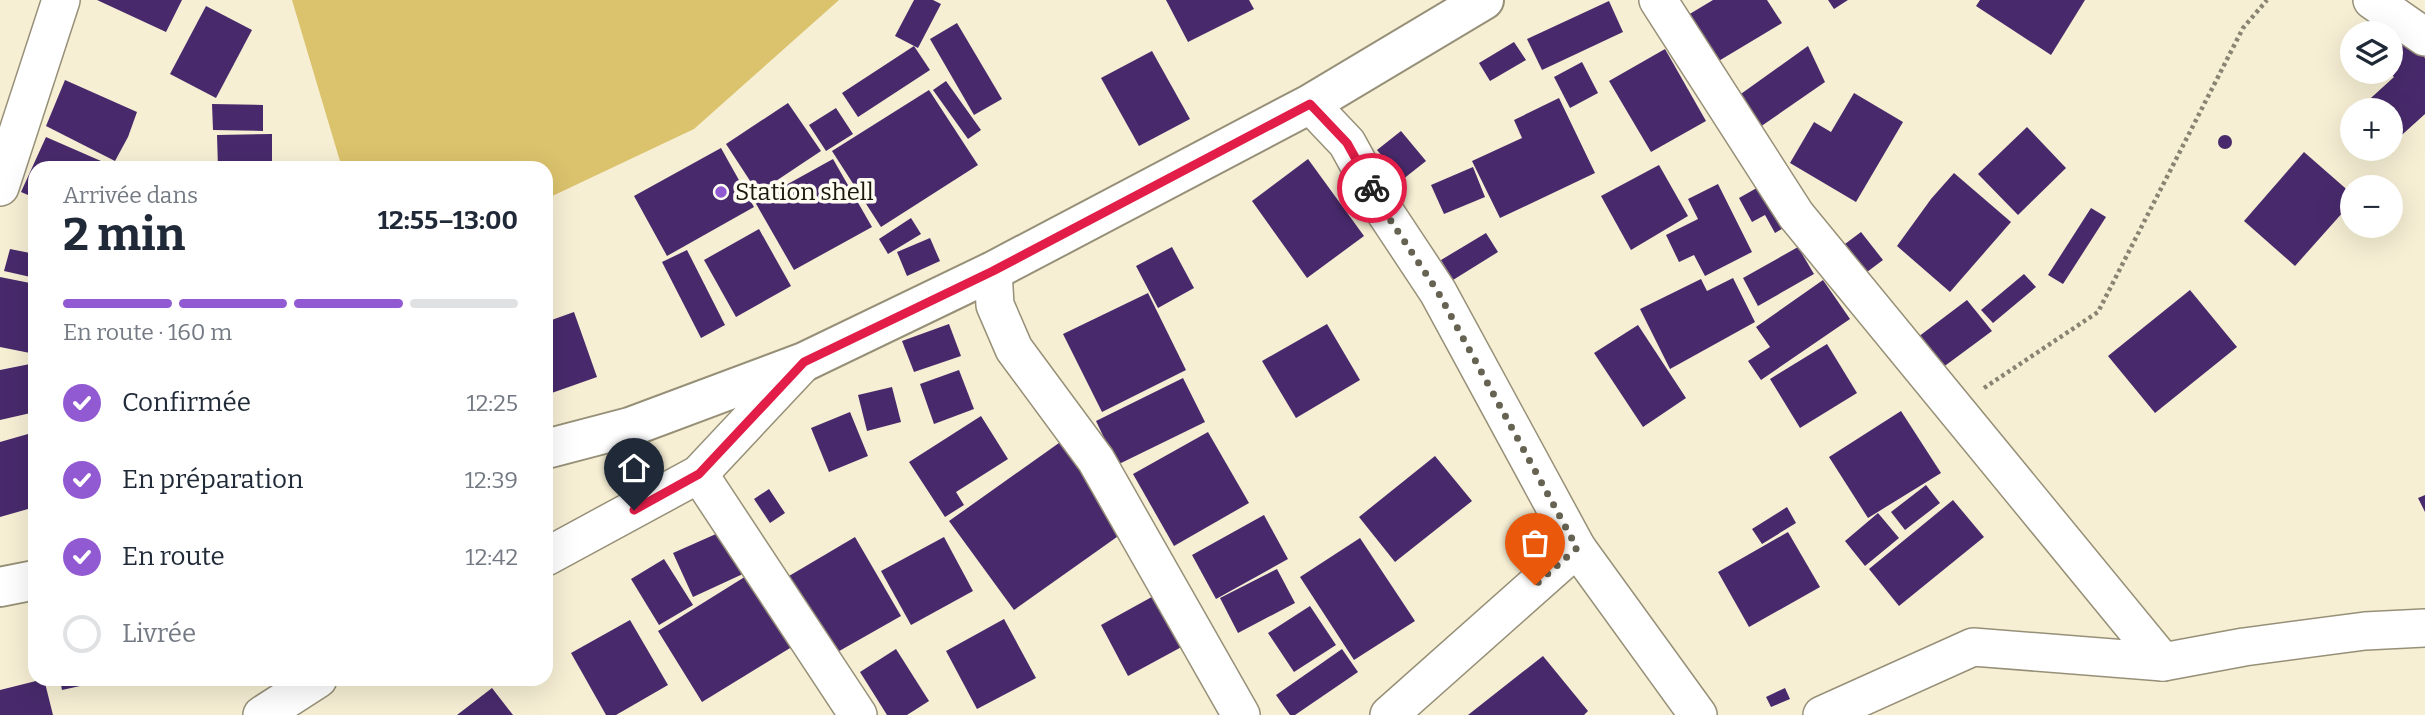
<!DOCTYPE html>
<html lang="fr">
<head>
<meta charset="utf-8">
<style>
	:root { --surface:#fff; --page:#f6f6f7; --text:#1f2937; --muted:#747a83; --line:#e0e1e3; --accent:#915ad2 }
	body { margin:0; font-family:Bitter,serif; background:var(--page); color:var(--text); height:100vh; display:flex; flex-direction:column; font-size:26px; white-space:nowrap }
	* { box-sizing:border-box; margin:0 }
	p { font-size:23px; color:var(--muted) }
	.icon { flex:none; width:38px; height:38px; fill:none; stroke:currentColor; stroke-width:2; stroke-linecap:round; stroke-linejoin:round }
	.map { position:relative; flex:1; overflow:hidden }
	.side { position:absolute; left:28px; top:161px; width:525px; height:525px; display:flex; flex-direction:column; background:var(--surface); border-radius:21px; box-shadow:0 7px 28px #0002 }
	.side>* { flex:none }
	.buttons { position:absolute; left:2340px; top:21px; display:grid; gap:14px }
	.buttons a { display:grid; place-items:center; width:63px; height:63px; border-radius:50%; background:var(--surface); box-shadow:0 7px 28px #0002; font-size:35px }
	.pin { position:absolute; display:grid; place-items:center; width:60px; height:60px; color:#fff; margin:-72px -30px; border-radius:50% 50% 50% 0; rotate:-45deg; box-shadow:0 0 7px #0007 }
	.pin .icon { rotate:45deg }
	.courier { position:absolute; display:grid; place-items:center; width:70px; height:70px; margin:-35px; border:5px solid #e11d48; border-radius:50%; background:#fff; color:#222; box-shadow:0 2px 9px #0007 }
	.summary em { font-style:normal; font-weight:700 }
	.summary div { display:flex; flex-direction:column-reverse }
	.summary { display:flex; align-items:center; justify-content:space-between; height:119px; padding:0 35px }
	h1 { font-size:46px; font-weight:700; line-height:52px }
	.bar { display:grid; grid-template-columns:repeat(4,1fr); gap:10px 7px; align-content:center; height:84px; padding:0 35px }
	.bar i { height:9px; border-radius:5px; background:var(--line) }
	.bar .selected { background:var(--accent) }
	.bar p { grid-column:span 4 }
	ol { padding:0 35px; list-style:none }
	li { display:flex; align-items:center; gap:21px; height:77px }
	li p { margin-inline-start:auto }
	li .icon { padding:7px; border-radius:50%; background:var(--accent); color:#fff; stroke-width:4 }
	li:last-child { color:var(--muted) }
	li i { width:38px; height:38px; border:4px solid var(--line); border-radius:50% }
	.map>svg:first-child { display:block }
</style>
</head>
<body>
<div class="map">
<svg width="2425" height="715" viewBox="0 0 2425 715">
	<rect width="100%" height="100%" fill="#f6efd4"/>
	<!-- green -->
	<path fill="#dbc36d" d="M 292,0 L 839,0 L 694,129 L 546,199 L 546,168 L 342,168 Z"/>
	<!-- building -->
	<g fill="#482a6c">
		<path d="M 97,0 L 182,0 L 166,32 Z"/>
		<path d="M 914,0 L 933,0 L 941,4 L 918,48 L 895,36 Z"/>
		<path d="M 1166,0 L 1249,0 L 1254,9 L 1188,42 Z"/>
		<path d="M 1713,0 L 1767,0 L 1782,23 L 1717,62 L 1688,15 Z"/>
		<path d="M 1828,0 L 1848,0 L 1834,9 Z"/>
		<path d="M 1980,0 L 2085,0 L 2051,55 L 1976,6 Z"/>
		<path d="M 1609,1 L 1623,32 L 1542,70 L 1527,39 Z"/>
		<path d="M 206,6 L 252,30 L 216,98 L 170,74 Z"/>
		<path d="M 957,23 L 1002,99 L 974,115 L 930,39 Z"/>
		<path d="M 2403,34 L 2425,58 L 2425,114 L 2394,142 L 2390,139 L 2390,110 L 2364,110 L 2361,107 L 2394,77 L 2390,73 L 2390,46 Z"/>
		<path d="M 1514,42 L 1526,60 L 1490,81 L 1479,63 Z"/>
		<path d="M 914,46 L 930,70 L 858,117 L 842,93 Z"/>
		<path d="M 1808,46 L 1825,82 L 1760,127 L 1738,96 Z"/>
		<path d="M 1665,49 L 1706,121 L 1651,152 L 1609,81 Z"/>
		<path d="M 1152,51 L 1190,119 L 1139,146 L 1101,78 Z"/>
		<path d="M 1582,62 L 1598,93 L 1570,108 L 1554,77 Z"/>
		<path d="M 65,80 L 137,112 L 128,137 L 115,161 L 46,126 Z"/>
		<path d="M 946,81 L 981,130 L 968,139 L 933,90 Z"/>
		<path d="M 929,90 L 978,165 L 881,227 L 832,151 Z"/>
		<path d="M 1854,93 L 1903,122 L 1856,202 L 1790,163 L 1814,122 L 1831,132 Z"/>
		<path d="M 1559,98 L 1595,173 L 1500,218 L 1472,161 L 1522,138 L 1514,120 Z"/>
		<path d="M 788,103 L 821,151 L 758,193 L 726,144 Z"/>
		<path d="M 212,104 L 263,105 L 263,131 L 213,130 Z"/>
		<path d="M 836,108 L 853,134 L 826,151 L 809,125 Z"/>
		<path d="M 2027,127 L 2066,168 L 2018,215 L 1978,174 Z"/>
		<path d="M 1401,131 L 1426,161 L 1402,180 L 1377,150 Z"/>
		<path d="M 272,134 L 272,168 L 218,168 L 217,135 Z"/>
		<circle cx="2225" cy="142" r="7"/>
		<path d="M 46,137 L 117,168 L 35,168 L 35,198 L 21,192 Z"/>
		<path d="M 721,148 L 754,207 L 667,256 L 634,196 Z"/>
		<path d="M 2304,152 L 2352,194 L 2352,202 L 2295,266 L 2244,221 Z"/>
		<path d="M 833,159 L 872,227 L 794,270 L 755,202 Z"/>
		<path d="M 1308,159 L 1364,236 L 1307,278 L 1252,201 Z"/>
		<path d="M 1659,165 L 1688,216 L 1631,250 L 1601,196 Z"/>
		<path d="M 1473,167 L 1485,197 L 1444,214 L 1431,185 Z"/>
		<path d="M 1954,173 L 2011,222 L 1950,292 L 1897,246 L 1931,199 Z"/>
		<path d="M 1718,184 L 1752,252 L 1705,276 L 1694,255 L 1679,262 L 1666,235 L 1698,219 L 1688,199 Z"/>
		<path d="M 1762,185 L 1785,227 L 1775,233 L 1765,215 L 1752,222 L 1739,198 Z"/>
		<path d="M 2091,208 L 2106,217 L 2063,284 L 2048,275 Z"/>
		<path d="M 911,218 L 921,234 L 888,254 L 879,239 Z"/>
		<path d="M 759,229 L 791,286 L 736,317 L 704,260 Z"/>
		<path d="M 1861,232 L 1883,260 L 1867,272 L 1845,244 Z"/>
		<path d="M 1486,233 L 1498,252 L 1453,280 L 1441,260 Z"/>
		<path d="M 930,238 L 940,261 L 907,276 L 897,252 Z"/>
		<path d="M 1172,247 L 1194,288 L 1158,308 L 1136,266 Z"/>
		<path d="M 1798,247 L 1814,274 L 1758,306 L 1743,278 Z"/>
		<path d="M 10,249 L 35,254 L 35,278 L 4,271 Z"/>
		<path d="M 687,250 L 725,325 L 701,338 L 662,262 Z"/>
		<path d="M 2024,274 L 2036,287 L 1993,323 L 1981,310 Z"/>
		<path d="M 0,277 L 35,284 L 35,354 L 0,347 Z"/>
		<path d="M 1733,278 L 1755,322 L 1670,369 L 1640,309 L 1701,279 L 1707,291 Z"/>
		<path d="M 1823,280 L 1850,319 L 1761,380 L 1748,361 L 1770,347 L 1756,327 Z"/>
		<path d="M 2190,290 L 2237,347 L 2155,413 L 2108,356 Z"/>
		<path d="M 1148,293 L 1186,370 L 1102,412 L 1063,334 Z"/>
		<path d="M 1967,300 L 1992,331 L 1942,368 L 1918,337 Z"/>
		<path d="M 574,312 L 597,377 L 546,395 L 546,322 Z"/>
		<path d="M 949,324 L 961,356 L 914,372 L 902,341 Z"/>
		<path d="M 1327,324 L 1360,380 L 1296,418 L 1262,361 Z"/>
		<path d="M 1638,325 L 1686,398 L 1643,427 L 1594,353 Z"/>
		<path d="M 1827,344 L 1857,393 L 1800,428 L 1770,379 Z"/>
		<path d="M 35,363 L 35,412 L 0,420 L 0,370 Z"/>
		<path d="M 959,370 L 974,409 L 934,424 L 920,384 Z"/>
		<path d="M 1183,378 L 1205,422 L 1117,465 L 1096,421 Z"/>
		<path d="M 892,387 L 901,422 L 867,431 L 858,395 Z"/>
		<path d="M 1901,411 L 1941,473 L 1868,518 L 1829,457 Z"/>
		<path d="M 850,412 L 868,456 L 829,472 L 811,428 Z"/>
		<path d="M 981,416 L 1008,459 L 956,492 L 964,505 L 945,517 L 909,462 Z"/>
		<path d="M 35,432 L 35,507 L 0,517 L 0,442 Z"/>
		<path d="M 1208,432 L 1249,503 L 1174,546 L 1133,474 Z"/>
		<path d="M 1066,438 L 1131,527 L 1014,610 L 949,521 Z"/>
		<path d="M 1435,456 L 1472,501 L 1395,562 L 1359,517 Z"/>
		<path d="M 1926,485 L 1940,503 L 1905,530 L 1891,512 Z"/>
		<path d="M 769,489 L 785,513 L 770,523 L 754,499 Z"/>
		<path d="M 2425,495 L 2425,512 L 2418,498 Z"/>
		<path d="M 1953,500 L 1984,537 L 1899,606 L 1869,569 Z"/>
		<path d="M 1787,507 L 1796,523 L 1762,544 L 1752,529 Z"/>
		<path d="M 1878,513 L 1899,538 L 1865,566 L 1845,541 Z"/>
		<path d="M 1264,515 L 1288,559 L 1216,599 L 1192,555 Z"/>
		<path d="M 725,530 L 745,573 L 693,597 L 673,553 Z"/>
		<path d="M 1788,532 L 1820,587 L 1749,627 L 1718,572 Z"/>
		<path d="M 855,537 L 901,616 L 834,654 L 789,576 Z"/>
		<path d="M 944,537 L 973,591 L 911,625 L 881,571 Z"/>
		<path d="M 1360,538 L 1415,621 L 1354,660 L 1300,577 Z"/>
		<path d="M 664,559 L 693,605 L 659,625 L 631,579 Z"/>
		<path d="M 1277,569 L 1295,603 L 1238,633 L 1220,598 Z"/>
		<path d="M 751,573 L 795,645 L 702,702 L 658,631 Z"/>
		<path d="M 1159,593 L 1187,644 L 1128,676 L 1101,625 Z"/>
		<path d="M 1310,606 L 1336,645 L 1294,672 L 1268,633 Z"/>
		<path d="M 1004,619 L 1036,678 L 977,709 L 946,651 Z"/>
		<path d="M 630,620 L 668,685 L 616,715 L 606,715 L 571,653 Z"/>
		<path d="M 896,649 L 929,701 L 907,715 L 887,715 L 860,672 Z"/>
		<path d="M 1342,649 L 1358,672 L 1295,715 L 1290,715 L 1276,695 Z"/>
		<path d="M 1543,656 L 1588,711 L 1584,715 L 1468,715 Z"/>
		<path d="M 44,679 L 53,715 L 0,715 L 0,690 Z"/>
		<path d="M 60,679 L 98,679 L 98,682 L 62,690 Z"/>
		<path d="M 492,688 L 513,715 L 457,715 Z"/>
		<path d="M 1785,688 L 1790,699 L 1771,707 L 1766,697 Z"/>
	</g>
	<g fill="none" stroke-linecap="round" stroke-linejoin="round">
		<defs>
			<g id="street">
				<path d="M 1658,0 L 1796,215 L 2163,662"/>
				<path d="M 2372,0 L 2425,37"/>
				<path d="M 1310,104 L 1347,143 L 1385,212 L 1438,292 L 1577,548 L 1698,715"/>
				<path d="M 0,187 L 61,0"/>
				<path d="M 993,271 L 995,305 L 1014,349 L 1096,460 L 1241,715"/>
				<path d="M 699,474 L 858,715"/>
				<path d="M 546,557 L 699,474 L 804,362"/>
				<path d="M 262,715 L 318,679"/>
				<path d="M 1389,715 L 1577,548"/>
				<path d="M 1822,715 L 1973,647 L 2163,662 L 2244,647 L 2365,631 L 2425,628"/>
			</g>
			<g id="highway">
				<path d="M 546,449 L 630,427 L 804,362 L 993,271 L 1310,104 L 1484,0"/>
				<path d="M 0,587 L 35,580"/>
			</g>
		</defs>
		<!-- street casing -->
		<use href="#street" stroke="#979078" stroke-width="40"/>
		<!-- highway casing -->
		<use href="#highway" stroke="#979078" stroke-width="42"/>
		<!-- path -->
		<path stroke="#898472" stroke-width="4.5" stroke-dasharray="3.5 3.5" stroke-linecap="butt" d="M 1984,388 L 2098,312 L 2243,28 L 2267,0"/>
		<!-- street -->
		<use href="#street" stroke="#fff" stroke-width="37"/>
		<!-- highway -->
		<use href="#highway" stroke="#fff" stroke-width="38"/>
	</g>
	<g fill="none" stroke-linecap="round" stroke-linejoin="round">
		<!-- done -->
		<path stroke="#676353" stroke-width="7" stroke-dasharray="0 12.6" d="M 1372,188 L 1385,212 L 1438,292 L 1577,548 L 1535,585"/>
		<!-- route -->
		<path stroke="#e11d48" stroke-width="9" d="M 634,510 L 699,474 L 804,362 L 993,271 L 1310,104 L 1347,143 L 1372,188"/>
	</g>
	<!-- markers -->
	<circle fill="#915ad2" stroke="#fffcf1" stroke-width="2.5" cx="721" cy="192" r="7"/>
	<g text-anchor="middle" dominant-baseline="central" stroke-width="7" stroke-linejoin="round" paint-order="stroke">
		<!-- poi labels -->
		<g font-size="24" fill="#1a170e" stroke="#fffcf1" text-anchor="start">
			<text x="735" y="192">Station shell</text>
		</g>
	</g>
</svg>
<div class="buttons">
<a><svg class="icon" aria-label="layers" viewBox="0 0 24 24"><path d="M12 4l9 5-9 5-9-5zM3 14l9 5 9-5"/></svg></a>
<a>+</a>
<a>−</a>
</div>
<div class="pin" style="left:1535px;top:585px;background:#ea580c"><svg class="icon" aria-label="bag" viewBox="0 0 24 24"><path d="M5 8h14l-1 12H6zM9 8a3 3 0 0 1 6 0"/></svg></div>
<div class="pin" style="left:634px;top:510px;background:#1f2937"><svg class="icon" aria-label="home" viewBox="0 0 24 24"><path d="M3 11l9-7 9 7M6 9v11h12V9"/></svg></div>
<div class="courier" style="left:1372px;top:188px"><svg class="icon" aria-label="bike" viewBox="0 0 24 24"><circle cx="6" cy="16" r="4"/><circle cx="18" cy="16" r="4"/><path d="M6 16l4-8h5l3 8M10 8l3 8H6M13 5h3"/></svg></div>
<section class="side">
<div class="summary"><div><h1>2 min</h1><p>Arrivée dans</p></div><em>12:55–13:00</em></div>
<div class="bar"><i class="selected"></i><i class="selected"></i><i class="selected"></i><i></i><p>En route · 160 m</p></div>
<ol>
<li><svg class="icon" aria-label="check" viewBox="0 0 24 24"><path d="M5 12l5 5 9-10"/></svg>Confirmée<p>12:25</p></li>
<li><svg class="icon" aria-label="check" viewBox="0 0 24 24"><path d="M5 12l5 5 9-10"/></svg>En préparation<p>12:39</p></li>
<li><svg class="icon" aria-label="check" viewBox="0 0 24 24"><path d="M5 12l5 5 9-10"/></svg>En route<p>12:42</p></li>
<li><i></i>Livrée</li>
</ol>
</section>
</div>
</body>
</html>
